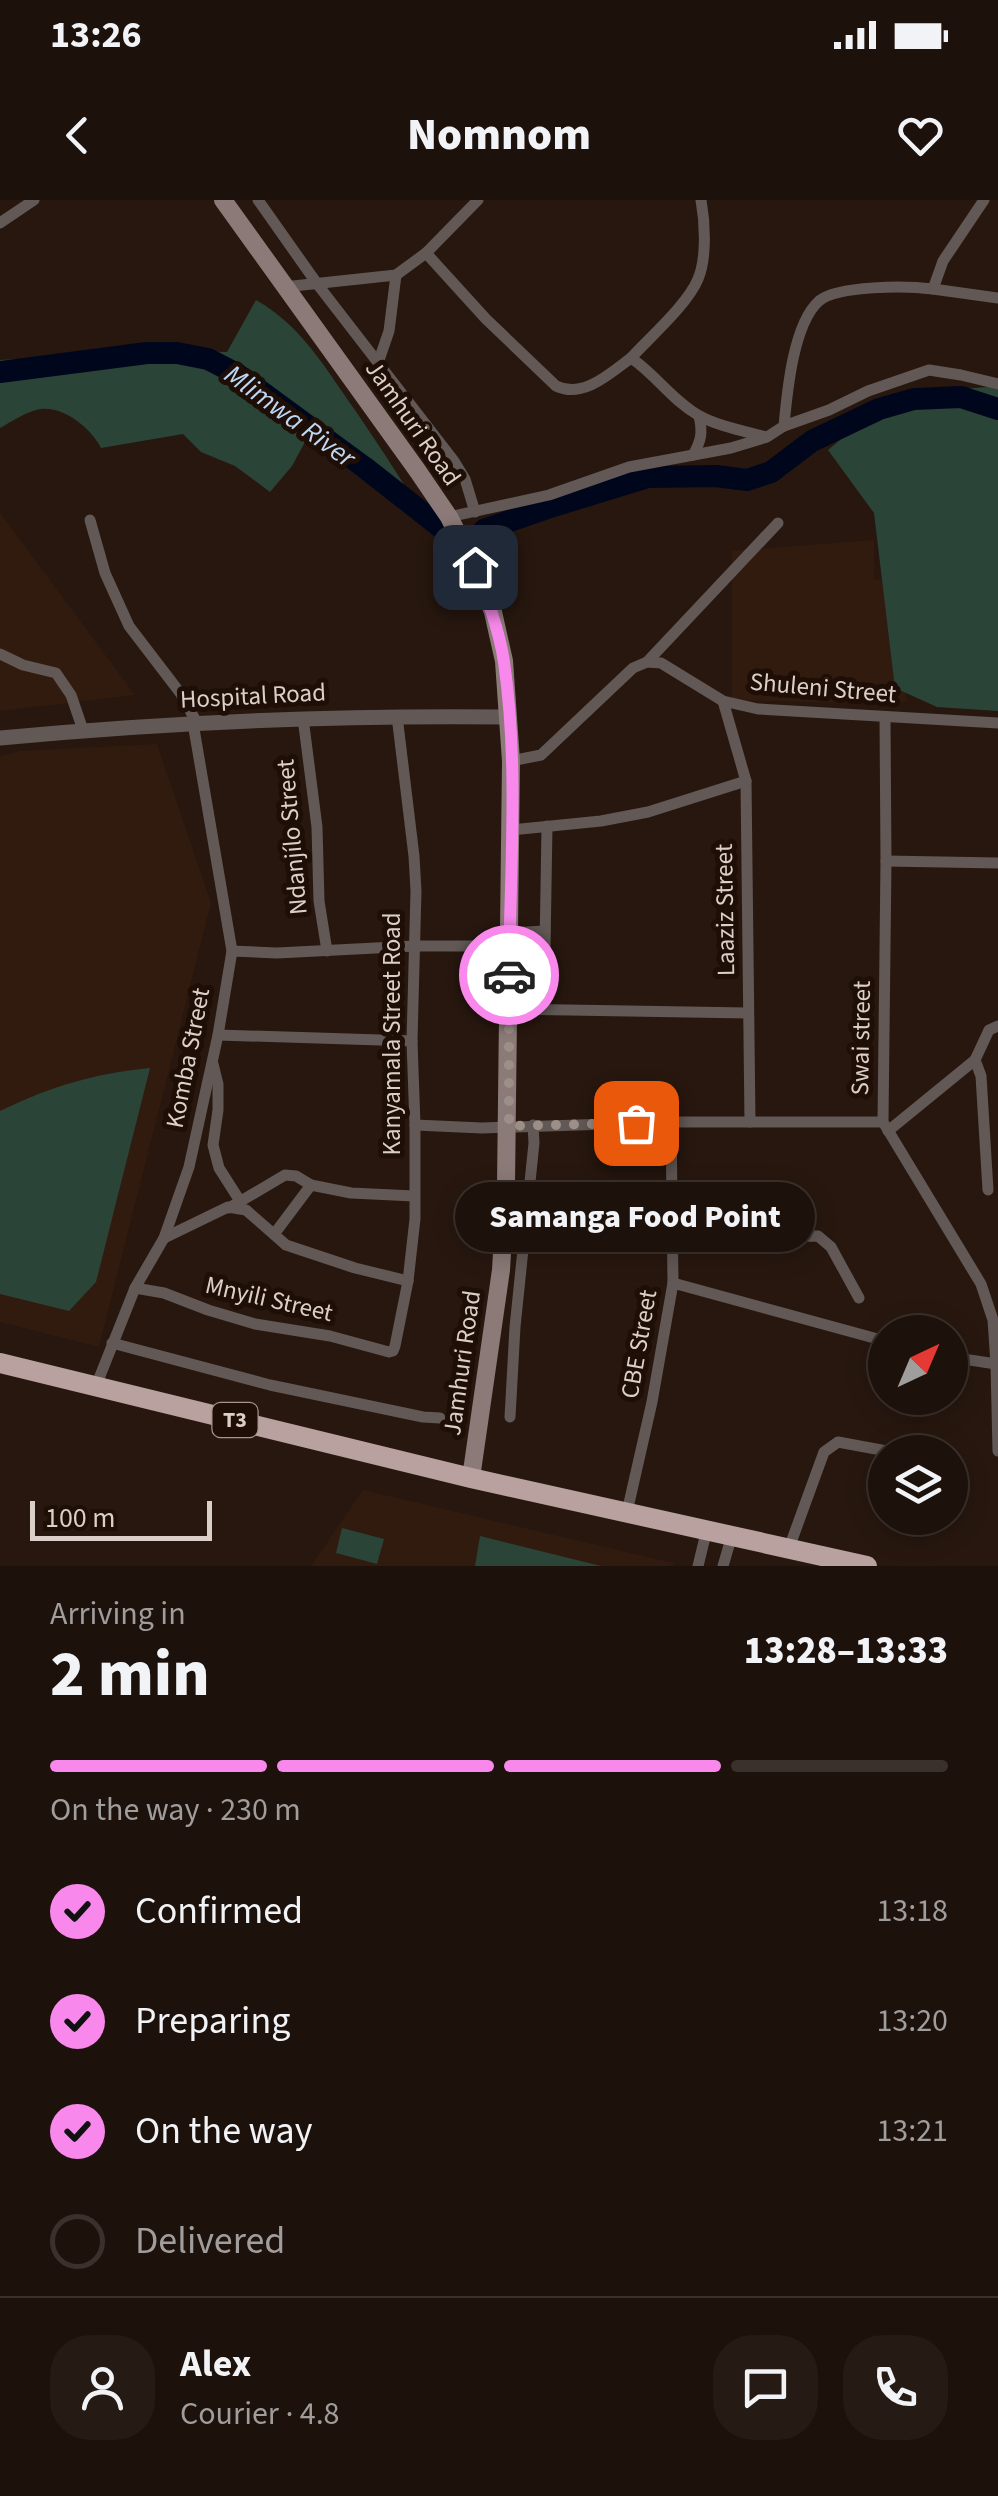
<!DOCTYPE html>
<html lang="en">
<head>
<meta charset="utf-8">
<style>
	:root { --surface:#1d110b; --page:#251a14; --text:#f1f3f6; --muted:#a09d9d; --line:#3b312c; --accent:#f888eb }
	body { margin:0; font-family:"Source Sans 3",sans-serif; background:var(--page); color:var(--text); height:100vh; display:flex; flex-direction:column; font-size:38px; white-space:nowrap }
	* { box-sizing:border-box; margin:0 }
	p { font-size:32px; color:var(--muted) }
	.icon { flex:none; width:55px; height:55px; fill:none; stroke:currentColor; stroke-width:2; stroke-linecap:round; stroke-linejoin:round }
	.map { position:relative; height:1366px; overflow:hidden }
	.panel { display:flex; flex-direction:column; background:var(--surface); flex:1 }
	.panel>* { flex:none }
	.needle { width:65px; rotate:44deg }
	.controls { position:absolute; left:868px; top:1115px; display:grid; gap:20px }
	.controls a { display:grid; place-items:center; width:100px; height:100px; border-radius:50%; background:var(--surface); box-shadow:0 5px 25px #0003,0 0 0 2px var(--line); font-size:50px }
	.scale { position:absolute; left:30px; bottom:25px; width:182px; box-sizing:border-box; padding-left:10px; border:5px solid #dbcfc9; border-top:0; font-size:28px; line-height:35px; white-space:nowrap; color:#dbcfc9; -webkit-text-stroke:8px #1e0e06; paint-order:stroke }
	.pin { position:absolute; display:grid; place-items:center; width:85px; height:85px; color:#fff; margin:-42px; border-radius:20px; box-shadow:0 5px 15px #0006 }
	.courier { position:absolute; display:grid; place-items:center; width:100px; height:100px; margin:-50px; border:8px solid #f888eb; border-radius:50%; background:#fff; color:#222; box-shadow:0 2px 12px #0007 }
	.bubble { position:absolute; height:70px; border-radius:35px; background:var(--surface); box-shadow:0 5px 25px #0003,0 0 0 2px var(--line); font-size:32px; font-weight:800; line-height:70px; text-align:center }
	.summary em { font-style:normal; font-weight:800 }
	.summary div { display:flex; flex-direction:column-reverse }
	.summary { display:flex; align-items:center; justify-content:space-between; height:170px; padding:0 50px }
	h1 { font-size:65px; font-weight:800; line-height:75px }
	.bar { display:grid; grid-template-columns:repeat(4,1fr); gap:15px 10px; align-content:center; height:120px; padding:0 50px }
	.bar i { height:12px; border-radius:8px; background:var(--line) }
	.bar .on { background:var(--accent) }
	.bar p { grid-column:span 4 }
	.line { display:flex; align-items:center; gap:25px; padding:0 50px; border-top:2px solid var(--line) }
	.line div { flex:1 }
	.round { display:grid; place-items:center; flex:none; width:105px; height:105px; border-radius:40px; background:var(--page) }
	ol { padding:0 50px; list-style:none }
	li { display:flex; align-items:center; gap:30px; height:110px }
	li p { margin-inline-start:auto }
	li .icon { padding:10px; border-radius:50%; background:var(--accent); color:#111; stroke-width:4 }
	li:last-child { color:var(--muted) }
	li i { width:55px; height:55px; border:5px solid var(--line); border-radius:50% }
	.status { display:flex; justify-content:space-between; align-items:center; height:70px; padding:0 50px; background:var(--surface); direction:ltr }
	.status svg { height:28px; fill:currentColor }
	header { display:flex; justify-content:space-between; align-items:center; height:130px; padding:0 50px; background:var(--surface); font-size:45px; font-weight:800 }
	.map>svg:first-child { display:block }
</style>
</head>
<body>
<div class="status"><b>13:26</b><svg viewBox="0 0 49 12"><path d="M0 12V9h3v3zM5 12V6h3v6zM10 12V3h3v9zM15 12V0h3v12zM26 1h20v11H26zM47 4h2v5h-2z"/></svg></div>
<header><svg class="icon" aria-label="back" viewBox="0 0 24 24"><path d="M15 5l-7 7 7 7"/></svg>Nomnom<svg class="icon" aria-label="heart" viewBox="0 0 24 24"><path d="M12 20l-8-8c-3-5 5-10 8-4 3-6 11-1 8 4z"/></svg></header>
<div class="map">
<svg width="998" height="1366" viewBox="0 0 998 1366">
	<rect width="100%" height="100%" fill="#27170f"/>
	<!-- built -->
	<g fill="#311b0f">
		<path d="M 0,313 L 135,495 L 0,511 Z"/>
		<path d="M 874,340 L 874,380 L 881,379 L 907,501 L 886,504 L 732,500 L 732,351 Z"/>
		<path d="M 157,544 L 211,703 L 99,1147 L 0,1122 L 0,556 L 20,551 Z"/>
		<path d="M 363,1290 L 673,1363 L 673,1366 L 311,1366 Z"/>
	</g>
	<!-- green -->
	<g fill="#2b4438">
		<path d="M 256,100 C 302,126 325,168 355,210 C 380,247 405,284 427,323 L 408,310 L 361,270 L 319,240 L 305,242 L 292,266 L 270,292 L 235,266 L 201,252 L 183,234 L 101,248 C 91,228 61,203 36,210 C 24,213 11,222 0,228 L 0,160 L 37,158 L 104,149 L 227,152 Z"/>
		<path d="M 998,186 L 998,511 L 937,507 L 895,488 L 874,313 L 828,250 L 894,195 Z"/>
		<path d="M 150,868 L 96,1082 L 69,1111 L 0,1094 L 0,911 C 52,886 92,874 150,868 Z"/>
		<path d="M 342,1328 L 384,1339 L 377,1364 L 336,1353 Z"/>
		<path d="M 480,1336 L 601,1366 L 475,1366 Z"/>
	</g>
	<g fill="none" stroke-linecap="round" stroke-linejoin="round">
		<!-- river -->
		<g stroke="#00071c" stroke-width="22">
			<path d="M 0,172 L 147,153 L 177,153 L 208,159 L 237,174 L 364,267 L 443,329"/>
			<path d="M 484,330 L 547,308 L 648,277 L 716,276 L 747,280 L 771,272 L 812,241 L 879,209 L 914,199 L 961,197 L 998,209"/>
		</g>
		<!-- minor -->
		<g stroke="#625856" stroke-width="11">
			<path d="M 258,0 L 318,85 L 454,261 L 465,279 L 475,312"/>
			<path d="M 0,23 L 34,0"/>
			<path d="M 426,53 L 486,119 L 556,186 C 583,199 609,174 631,158 C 655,174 672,200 698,215 C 717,226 744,231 766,237"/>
			<path d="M 284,87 L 396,75 L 426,53 L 478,0"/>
			<path d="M 933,89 L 998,98"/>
			<path d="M 631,158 C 649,138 688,104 698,79 C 707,58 705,22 701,0"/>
			<path d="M 378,163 L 389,131 L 396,75"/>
			<path d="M 784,226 L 829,210 L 868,191 L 929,170 L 961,175 L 998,184"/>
			<path d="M 693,255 C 701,241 703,233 699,216"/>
			<path d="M 449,317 L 549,295 L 629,267 L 731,248 L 767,237 L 784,226 C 787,193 793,124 819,101 C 838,85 907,86 933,89 L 943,61 L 984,0"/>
			<path d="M 90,320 L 105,373 L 129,426 L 181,494 L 197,523"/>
			<path d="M 0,454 L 23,465 L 56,473 L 71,495 L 83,530"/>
			<path d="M 647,462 L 778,323"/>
			<path d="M 723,501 L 746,581 L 750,922"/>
			<path d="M 885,517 L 886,661 L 883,922 L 981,1084 L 993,1120 L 996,1164 L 998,1251"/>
			<path d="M 303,518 L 317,627 L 319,701 L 327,751"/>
			<path d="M 511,561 L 541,555 L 633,468 L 647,462 L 661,463 L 723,501 L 758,509 L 998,523"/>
			<path d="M 511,630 L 601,621 L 648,612 L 746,581"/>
			<path d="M 886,661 L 998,663"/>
			<path d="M 509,733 L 545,731"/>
			<path d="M 232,751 L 277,753 L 415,746 L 509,746"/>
			<path d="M 508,809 L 748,813"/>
			<path d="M 544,809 L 547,626"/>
			<path d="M 218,835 L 412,841"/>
			<path d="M 975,860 L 981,876 L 988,990"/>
			<path d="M 213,864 L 218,884 L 218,910 L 213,945 L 219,968 L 240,1001"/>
			<path d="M 415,925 L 482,928 L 671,922 L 883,922"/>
			<path d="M 888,931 L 975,860 L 989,830 L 998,826"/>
			<path d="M 229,1008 L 285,975 L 296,976 L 311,985 L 351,993 L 414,996"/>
			<path d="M 275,1033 L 311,985"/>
			<path d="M 164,1038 L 228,1007 L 246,1010 L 286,1045 L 355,1068 L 408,1081"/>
			<path d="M 673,1038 L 818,1036 L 831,1047 L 859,1098"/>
			<path d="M 673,1083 L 885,1141"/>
			<path d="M 135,1088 L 164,1093 L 208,1110 L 255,1124 L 330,1136 L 389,1152 L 393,1151 L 395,1146 L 408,1081 L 415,1019 L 415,925 L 412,841 L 416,691 L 414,656 L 397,516"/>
			<path d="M 112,1143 L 270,1185 L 423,1217 L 440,1218"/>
			<path d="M 950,1157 L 996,1164"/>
			<path d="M 96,1186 L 135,1088 L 164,1038 L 189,967 L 218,835 L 232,751 L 193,523"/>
			<path d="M 510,1217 L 515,1127 L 534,943 L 533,925"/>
			<path d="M 627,1312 L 652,1202 L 673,1083 L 671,922"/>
			<path d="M 789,1348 L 824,1252 L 838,1242 L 892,1252"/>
			<path d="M 698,1366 L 707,1329"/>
			<path d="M 723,1366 L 732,1335"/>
		</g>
		<!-- tertiary -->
		<path stroke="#625856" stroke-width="15" d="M 0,538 C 169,522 339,515 509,517"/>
		<!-- secondary -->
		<path stroke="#8b7a78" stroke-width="18" d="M 223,0 L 417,270 L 449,317 L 475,367 L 493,412 L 504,461 L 511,561 L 506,985 L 501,1070 L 471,1278"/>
		<!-- trunk -->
		<path stroke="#b8a19e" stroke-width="20" d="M 0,1163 L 471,1278 L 867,1366"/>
	</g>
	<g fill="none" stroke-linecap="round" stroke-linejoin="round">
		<!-- done -->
		<path stroke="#9c8f88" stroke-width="10" stroke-dasharray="0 18" d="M 509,775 L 509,926 L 636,923"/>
		<!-- route -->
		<path stroke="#f888eb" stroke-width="12" d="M 475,367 C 487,398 499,429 504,462 C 519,564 510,672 509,775"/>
	</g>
	<g text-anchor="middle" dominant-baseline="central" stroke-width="10" stroke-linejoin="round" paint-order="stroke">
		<!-- shield labels -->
		<rect fill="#1e0e06" stroke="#a2958e" stroke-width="2.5" x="212.5" y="1203" width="45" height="34" rx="8"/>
		<g font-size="22" font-weight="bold" fill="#dbcfc9">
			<text x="235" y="1220">T3</text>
		</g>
		<!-- street labels -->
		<g font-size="25" fill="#dbcfc9" stroke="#1e0e06">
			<text transform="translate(413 223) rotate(55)">Jamhuri Road</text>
			<text transform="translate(823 488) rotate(5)">Shuleni Street</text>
			<text transform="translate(253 496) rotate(-3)">Hospital Road</text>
			<text transform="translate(292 637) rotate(-95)">Ndanjílo Street</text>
			<text transform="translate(725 710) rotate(-91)">Laaziz Street</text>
			<text transform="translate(392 834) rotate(-90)">Kanyamala Street Road</text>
			<text transform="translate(861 838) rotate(-89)">Swai street</text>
			<text transform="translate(188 858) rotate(-79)">Komba Street</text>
			<text transform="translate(269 1099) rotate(13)">Mnyili Street</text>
			<text transform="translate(639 1144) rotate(-80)">CBE Street</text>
			<text transform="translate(462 1163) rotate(-82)">Jamhuri Road</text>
		</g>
		<!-- water labels -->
		<g font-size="28" font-style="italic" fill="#bed7f5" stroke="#1e0e06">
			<text transform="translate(290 216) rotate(36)">Mlimwa River</text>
		</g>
	</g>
</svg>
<div class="controls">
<a><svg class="needle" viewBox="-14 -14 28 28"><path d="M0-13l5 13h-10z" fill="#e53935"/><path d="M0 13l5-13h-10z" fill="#a09d9d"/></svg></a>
<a><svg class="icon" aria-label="layers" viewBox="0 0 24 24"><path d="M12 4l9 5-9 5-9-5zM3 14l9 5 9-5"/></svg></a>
</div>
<div class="scale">100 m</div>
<div class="pin" style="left:636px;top:923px;background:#ea580c"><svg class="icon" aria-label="bag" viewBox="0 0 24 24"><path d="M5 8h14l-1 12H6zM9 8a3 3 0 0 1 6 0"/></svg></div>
<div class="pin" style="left:475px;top:367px;background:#1f2937"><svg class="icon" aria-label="home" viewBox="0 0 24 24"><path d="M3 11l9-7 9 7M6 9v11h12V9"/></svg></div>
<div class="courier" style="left:509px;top:775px"><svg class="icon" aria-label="car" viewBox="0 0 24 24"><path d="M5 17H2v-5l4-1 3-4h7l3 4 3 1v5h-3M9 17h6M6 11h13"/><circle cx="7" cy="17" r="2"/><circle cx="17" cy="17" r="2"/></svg></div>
<div class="bubble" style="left:455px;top:982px;width:360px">Samanga Food Point</div>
</div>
<section class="panel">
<div class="summary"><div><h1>2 min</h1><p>Arriving in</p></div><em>13:28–13:33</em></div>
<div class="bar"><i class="on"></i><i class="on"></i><i class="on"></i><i></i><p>On the way · 230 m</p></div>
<ol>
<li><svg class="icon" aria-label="check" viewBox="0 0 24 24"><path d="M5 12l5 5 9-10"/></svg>Confirmed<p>13:18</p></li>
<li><svg class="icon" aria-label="check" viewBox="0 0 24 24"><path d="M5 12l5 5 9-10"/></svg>Preparing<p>13:20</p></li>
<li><svg class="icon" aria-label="check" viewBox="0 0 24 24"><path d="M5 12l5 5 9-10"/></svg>On the way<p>13:21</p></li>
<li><i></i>Delivered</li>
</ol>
<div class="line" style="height:180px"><a class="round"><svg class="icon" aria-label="person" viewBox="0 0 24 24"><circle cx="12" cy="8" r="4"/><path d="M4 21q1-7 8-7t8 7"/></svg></a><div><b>Alex</b><p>Courier · 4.8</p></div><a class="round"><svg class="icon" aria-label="chat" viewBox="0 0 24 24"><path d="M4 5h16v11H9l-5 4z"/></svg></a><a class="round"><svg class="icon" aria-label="phone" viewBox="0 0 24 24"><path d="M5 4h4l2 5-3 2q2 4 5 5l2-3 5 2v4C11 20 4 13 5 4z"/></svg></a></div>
</section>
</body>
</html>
